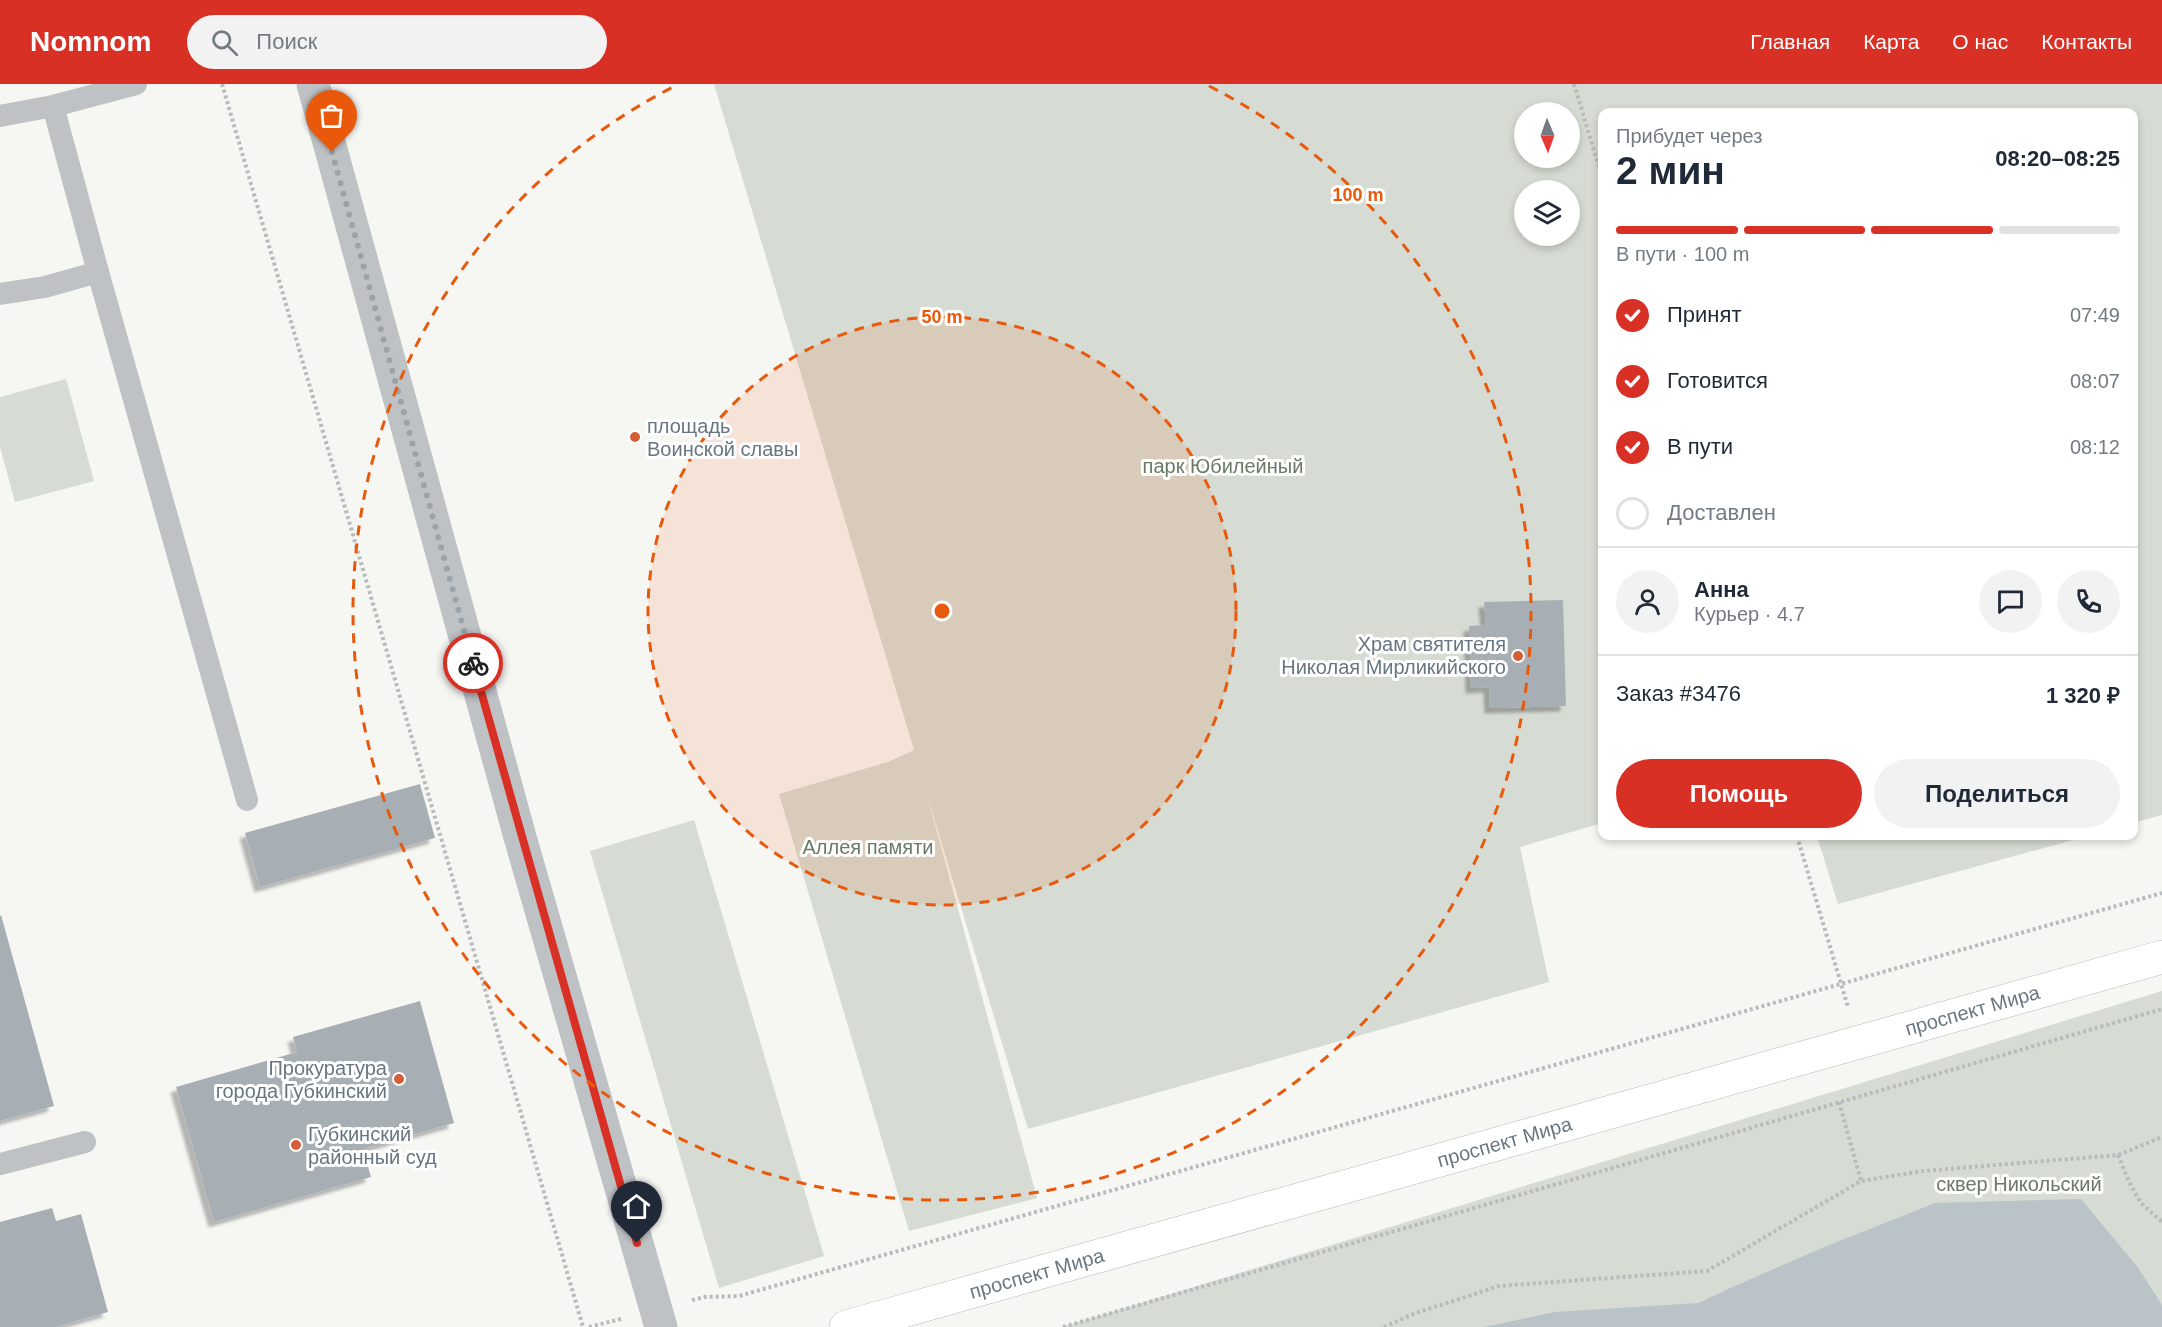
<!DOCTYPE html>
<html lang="ru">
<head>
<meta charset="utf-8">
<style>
	:root { --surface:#fff; --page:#f2f2f3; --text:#1f2937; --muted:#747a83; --line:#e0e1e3; --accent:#d93025 }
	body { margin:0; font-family:Arial,sans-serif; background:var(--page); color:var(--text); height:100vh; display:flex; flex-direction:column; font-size:22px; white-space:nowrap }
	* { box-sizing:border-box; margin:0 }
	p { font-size:20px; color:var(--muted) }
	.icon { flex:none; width:33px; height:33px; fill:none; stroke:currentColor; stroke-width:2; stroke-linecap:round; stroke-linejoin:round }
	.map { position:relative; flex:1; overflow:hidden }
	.sheet { position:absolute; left:1598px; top:24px; width:540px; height:732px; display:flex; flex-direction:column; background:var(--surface); border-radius:12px; box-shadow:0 3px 9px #0003 }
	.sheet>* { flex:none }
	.needle { width:39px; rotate:178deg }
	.tools { position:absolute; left:1514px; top:18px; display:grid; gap:12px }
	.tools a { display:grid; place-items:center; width:66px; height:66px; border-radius:50%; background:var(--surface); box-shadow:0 3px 9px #0003; font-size:30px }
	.pin { position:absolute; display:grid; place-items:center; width:51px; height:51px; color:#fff; margin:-62px -26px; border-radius:50% 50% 50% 0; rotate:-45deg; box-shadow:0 0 6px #0007 }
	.pin .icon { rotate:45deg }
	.courier { position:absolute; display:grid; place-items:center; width:60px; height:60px; margin:-30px; border:4px solid #d93025; border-radius:50%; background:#fff; color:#222; box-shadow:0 2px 8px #0007 }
	.headline em { font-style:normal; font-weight:800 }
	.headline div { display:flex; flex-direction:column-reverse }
	.headline { display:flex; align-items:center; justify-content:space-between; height:102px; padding:0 18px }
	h1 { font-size:39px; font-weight:800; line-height:45px }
	.bar { display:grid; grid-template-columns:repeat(4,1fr); gap:9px 6px; align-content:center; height:72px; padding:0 18px }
	.bar i { height:8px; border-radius:4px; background:var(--line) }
	.bar .current { background:var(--accent) }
	.bar p { grid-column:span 4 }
	.line { display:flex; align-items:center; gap:15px; padding:0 18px; border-top:2px solid var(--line) }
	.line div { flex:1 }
	.round { display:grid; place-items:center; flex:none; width:63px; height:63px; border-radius:32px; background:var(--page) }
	ol { padding:0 18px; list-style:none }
	li { display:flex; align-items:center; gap:18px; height:66px }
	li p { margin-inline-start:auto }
	li .icon { padding:6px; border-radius:50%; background:var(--accent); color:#fff; stroke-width:4 }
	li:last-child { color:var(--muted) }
	li i { width:33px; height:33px; border:3px solid var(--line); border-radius:50% }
	.cta { display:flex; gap:12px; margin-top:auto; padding:12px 18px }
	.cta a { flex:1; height:69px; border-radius:36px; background:var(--accent); color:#fff; font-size:24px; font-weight:800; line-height:69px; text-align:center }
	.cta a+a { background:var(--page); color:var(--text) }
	header { display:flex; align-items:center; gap:36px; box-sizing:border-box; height:84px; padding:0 30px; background:var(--accent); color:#fff }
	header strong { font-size:28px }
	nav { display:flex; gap:33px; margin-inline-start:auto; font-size:21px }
	.search { width:420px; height:54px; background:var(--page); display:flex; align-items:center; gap:15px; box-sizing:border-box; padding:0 21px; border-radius:33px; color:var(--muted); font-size:22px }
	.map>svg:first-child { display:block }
</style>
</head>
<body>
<header>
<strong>Nomnom</strong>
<div class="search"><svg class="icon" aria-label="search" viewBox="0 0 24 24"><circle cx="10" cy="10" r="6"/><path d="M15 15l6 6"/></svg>Поиск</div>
<nav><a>Главная</a><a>Карта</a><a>О нас</a><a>Контакты</a></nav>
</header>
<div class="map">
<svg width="2162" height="1243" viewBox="0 0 2162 1243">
	<defs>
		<filter id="shadow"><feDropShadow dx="-5.5" dy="5.5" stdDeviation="1.5" flood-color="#0004"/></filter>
	</defs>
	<rect width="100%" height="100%" fill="#f6f6f3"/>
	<!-- green -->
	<g fill="#d6dbd3" fill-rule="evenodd">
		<path d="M 714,0 L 2162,0 L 2162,731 L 2133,739 L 2133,28 L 1602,28 L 1602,739 L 1520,763 L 1549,898 L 1028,1045 L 925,704 L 1037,1114 L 909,1147 L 779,710 L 888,678 L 914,666 ZM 1524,28 L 1569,28 L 1569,74 L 1524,74 ZM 1524,106 L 1569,106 L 1569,152 L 1524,152 Z"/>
		<path d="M 66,295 L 94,397 L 15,418 L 0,363 L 0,313 Z"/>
		<path d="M 694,736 L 824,1172 L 719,1204 L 590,767 Z"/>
		<path d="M 1817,752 L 2088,752 L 1838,820 Z"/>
		<path d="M 2162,907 L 2162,1243 L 1063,1243 Z"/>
	</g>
	<!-- water -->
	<path fill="#b9c3c8" d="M 2081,1115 L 2139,1185 L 2162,1221 L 2162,1243 L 1484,1243 L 1555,1228 L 1699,1219 L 1728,1205 L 1822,1164 L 1935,1119 Z"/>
	<!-- building -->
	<g fill="#a8afb4" filter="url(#shadow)">
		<path d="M 1563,516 L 1566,622 L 1490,624 L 1489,603 L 1471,604 L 1469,542 L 1486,541 L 1484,518 Z"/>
		<path d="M 420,700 L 435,754 L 260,803 L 245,749 Z"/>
		<path d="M 1,831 L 54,1022 L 0,1037 L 0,832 Z"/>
		<path d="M 420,917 L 454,1039 L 363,1065 L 371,1093 L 214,1138 L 176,1003 L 297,968 L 293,953 Z"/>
		<path d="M 52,1124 L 56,1137 L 81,1130 L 108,1228 L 55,1243 L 0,1243 L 0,1138 Z"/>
	</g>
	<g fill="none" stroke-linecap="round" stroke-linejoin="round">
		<defs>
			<g id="secondary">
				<path id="s1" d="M 846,1243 L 2162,873"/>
			</g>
		</defs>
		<!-- secondary casing -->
		<use href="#secondary" stroke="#b3b7bb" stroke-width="34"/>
		<!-- path -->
		<g stroke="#b8bbbd" stroke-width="4" stroke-dasharray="3 3" stroke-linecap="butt">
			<path d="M 222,0 L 583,1243"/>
			<path d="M 1574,0 L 1602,93"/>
			<path d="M 1797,752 L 1848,923"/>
			<path d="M 1839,1018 L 1861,1097"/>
			<path d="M 2118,1071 L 2129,1098 L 2141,1119 L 2162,1138"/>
			<path d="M 692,1216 L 705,1213 L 739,1212 L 2162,809"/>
			<path d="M 589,1243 L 621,1235"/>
			<path d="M 1063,1243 L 2162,925"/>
			<path d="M 1384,1243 L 1416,1229 L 1499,1202 L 1707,1187 L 1861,1097 L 1923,1087 L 2118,1071 L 2162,1053"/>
		</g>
		<!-- lane -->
		<g stroke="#bec2c5" stroke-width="22">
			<path d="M 53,22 L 98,188 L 247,716"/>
			<path d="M 0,32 L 53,22 L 136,0"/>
			<path d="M 0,210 L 45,203 L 98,188"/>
			<path d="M 0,1080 L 85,1058"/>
		</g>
		<!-- street -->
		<path stroke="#bec2c5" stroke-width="33" d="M 313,0 L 520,753 L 661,1243"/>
		<!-- secondary -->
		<use href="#secondary" stroke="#fff" stroke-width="33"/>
	</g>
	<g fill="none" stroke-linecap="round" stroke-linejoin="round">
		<!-- done -->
		<path stroke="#9aa3aa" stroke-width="6" stroke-dasharray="0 10.8" d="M 332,68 L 473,579"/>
		<!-- route -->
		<path stroke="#d93025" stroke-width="8" d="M 473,579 L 637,1159"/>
	</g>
	<!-- distance rings -->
	<circle cx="942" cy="527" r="294" fill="#e8590c" fill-opacity=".12"/>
	<g fill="none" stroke="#e8590c" stroke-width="3" stroke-dasharray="10 8">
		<circle cx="942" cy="527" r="294"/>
		<path d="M1209 2A589 589 0 1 1 675 2"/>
	</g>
	<!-- markers -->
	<g fill="#d45e35" stroke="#fff" stroke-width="2">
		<circle cx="635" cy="353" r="6"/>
		<circle cx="1518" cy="572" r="6"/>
		<circle cx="399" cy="995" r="6"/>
		<circle cx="296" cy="1061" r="6"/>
	</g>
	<g text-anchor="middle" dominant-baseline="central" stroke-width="6" stroke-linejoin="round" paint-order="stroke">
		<!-- poi labels -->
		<g font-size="20" fill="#687682" stroke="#fff" text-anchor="start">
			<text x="647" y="342">площадь<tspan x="647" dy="23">Воинской славы</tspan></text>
			<text x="1506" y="560" text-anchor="end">Храм святителя<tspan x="1506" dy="23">Николая Мирликийского</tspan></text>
			<text x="387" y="984" text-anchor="end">Прокуратура<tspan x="387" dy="23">города Губкинский</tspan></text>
			<text x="308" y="1050">Губкинский<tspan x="308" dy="23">районный суд</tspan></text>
		</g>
		<!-- park labels -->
		<g font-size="20" fill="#6a7a66" stroke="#fff">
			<text x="1223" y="382">парк Юбилейный</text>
			<text x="868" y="763">Аллея памяти</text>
			<text x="2019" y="1100">сквер Никольский</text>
		</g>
		<!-- street labels -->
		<g font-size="20" fill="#687682" stroke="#fff">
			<text stroke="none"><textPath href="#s1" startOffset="1170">проспект Мира</textPath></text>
			<text stroke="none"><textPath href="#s1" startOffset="684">проспект Мира</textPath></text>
			<text stroke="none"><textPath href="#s1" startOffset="198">проспект Мира</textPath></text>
		</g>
	</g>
	<circle cx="942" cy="527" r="9" fill="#e8590c" stroke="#fff" stroke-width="3"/>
	<g font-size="18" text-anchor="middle" font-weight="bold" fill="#e8590c" stroke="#fff" stroke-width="6" stroke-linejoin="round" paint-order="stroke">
		<text x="1358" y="117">100 m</text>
		<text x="942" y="239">50 m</text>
	</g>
</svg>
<div class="tools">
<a><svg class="needle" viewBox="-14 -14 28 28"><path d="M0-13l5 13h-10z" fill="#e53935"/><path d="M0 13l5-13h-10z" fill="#747a83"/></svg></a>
<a><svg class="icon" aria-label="layers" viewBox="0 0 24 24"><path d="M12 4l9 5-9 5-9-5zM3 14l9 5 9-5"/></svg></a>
</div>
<div class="pin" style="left:332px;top:68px;background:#ea580c"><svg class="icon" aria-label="bag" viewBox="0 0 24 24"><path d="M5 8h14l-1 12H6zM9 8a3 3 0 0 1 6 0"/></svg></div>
<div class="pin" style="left:637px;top:1159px;background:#1f2937"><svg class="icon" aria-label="home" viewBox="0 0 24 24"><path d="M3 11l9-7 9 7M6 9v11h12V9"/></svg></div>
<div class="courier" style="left:473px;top:579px"><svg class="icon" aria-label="bike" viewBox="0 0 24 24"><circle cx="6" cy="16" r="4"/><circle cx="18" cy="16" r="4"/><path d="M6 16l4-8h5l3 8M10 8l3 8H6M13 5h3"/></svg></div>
<section class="sheet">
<div class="headline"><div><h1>2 мин</h1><p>Прибудет через</p></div><em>08:20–08:25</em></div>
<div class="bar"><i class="current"></i><i class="current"></i><i class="current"></i><i></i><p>В пути · 100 m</p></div>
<ol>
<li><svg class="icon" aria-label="check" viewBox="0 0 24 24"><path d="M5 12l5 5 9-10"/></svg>Принят<p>07:49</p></li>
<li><svg class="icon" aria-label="check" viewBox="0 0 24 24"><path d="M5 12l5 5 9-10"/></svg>Готовится<p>08:07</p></li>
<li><svg class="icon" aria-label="check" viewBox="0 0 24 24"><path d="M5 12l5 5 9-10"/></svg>В пути<p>08:12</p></li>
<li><i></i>Доставлен</li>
</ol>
<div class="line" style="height:108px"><a class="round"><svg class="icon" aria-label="person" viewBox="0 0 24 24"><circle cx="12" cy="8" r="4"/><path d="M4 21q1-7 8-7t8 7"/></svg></a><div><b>Анна</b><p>Курьер · 4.7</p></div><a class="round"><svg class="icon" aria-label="chat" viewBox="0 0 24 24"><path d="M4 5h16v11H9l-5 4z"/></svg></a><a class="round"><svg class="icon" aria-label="phone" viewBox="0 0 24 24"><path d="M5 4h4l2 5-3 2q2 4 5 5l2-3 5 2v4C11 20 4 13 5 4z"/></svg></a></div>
<div class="line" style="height:78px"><div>Заказ #3476</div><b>1 320 ₽</b></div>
<div class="cta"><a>Помощь</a><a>Поделиться</a></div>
</section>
</div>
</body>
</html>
